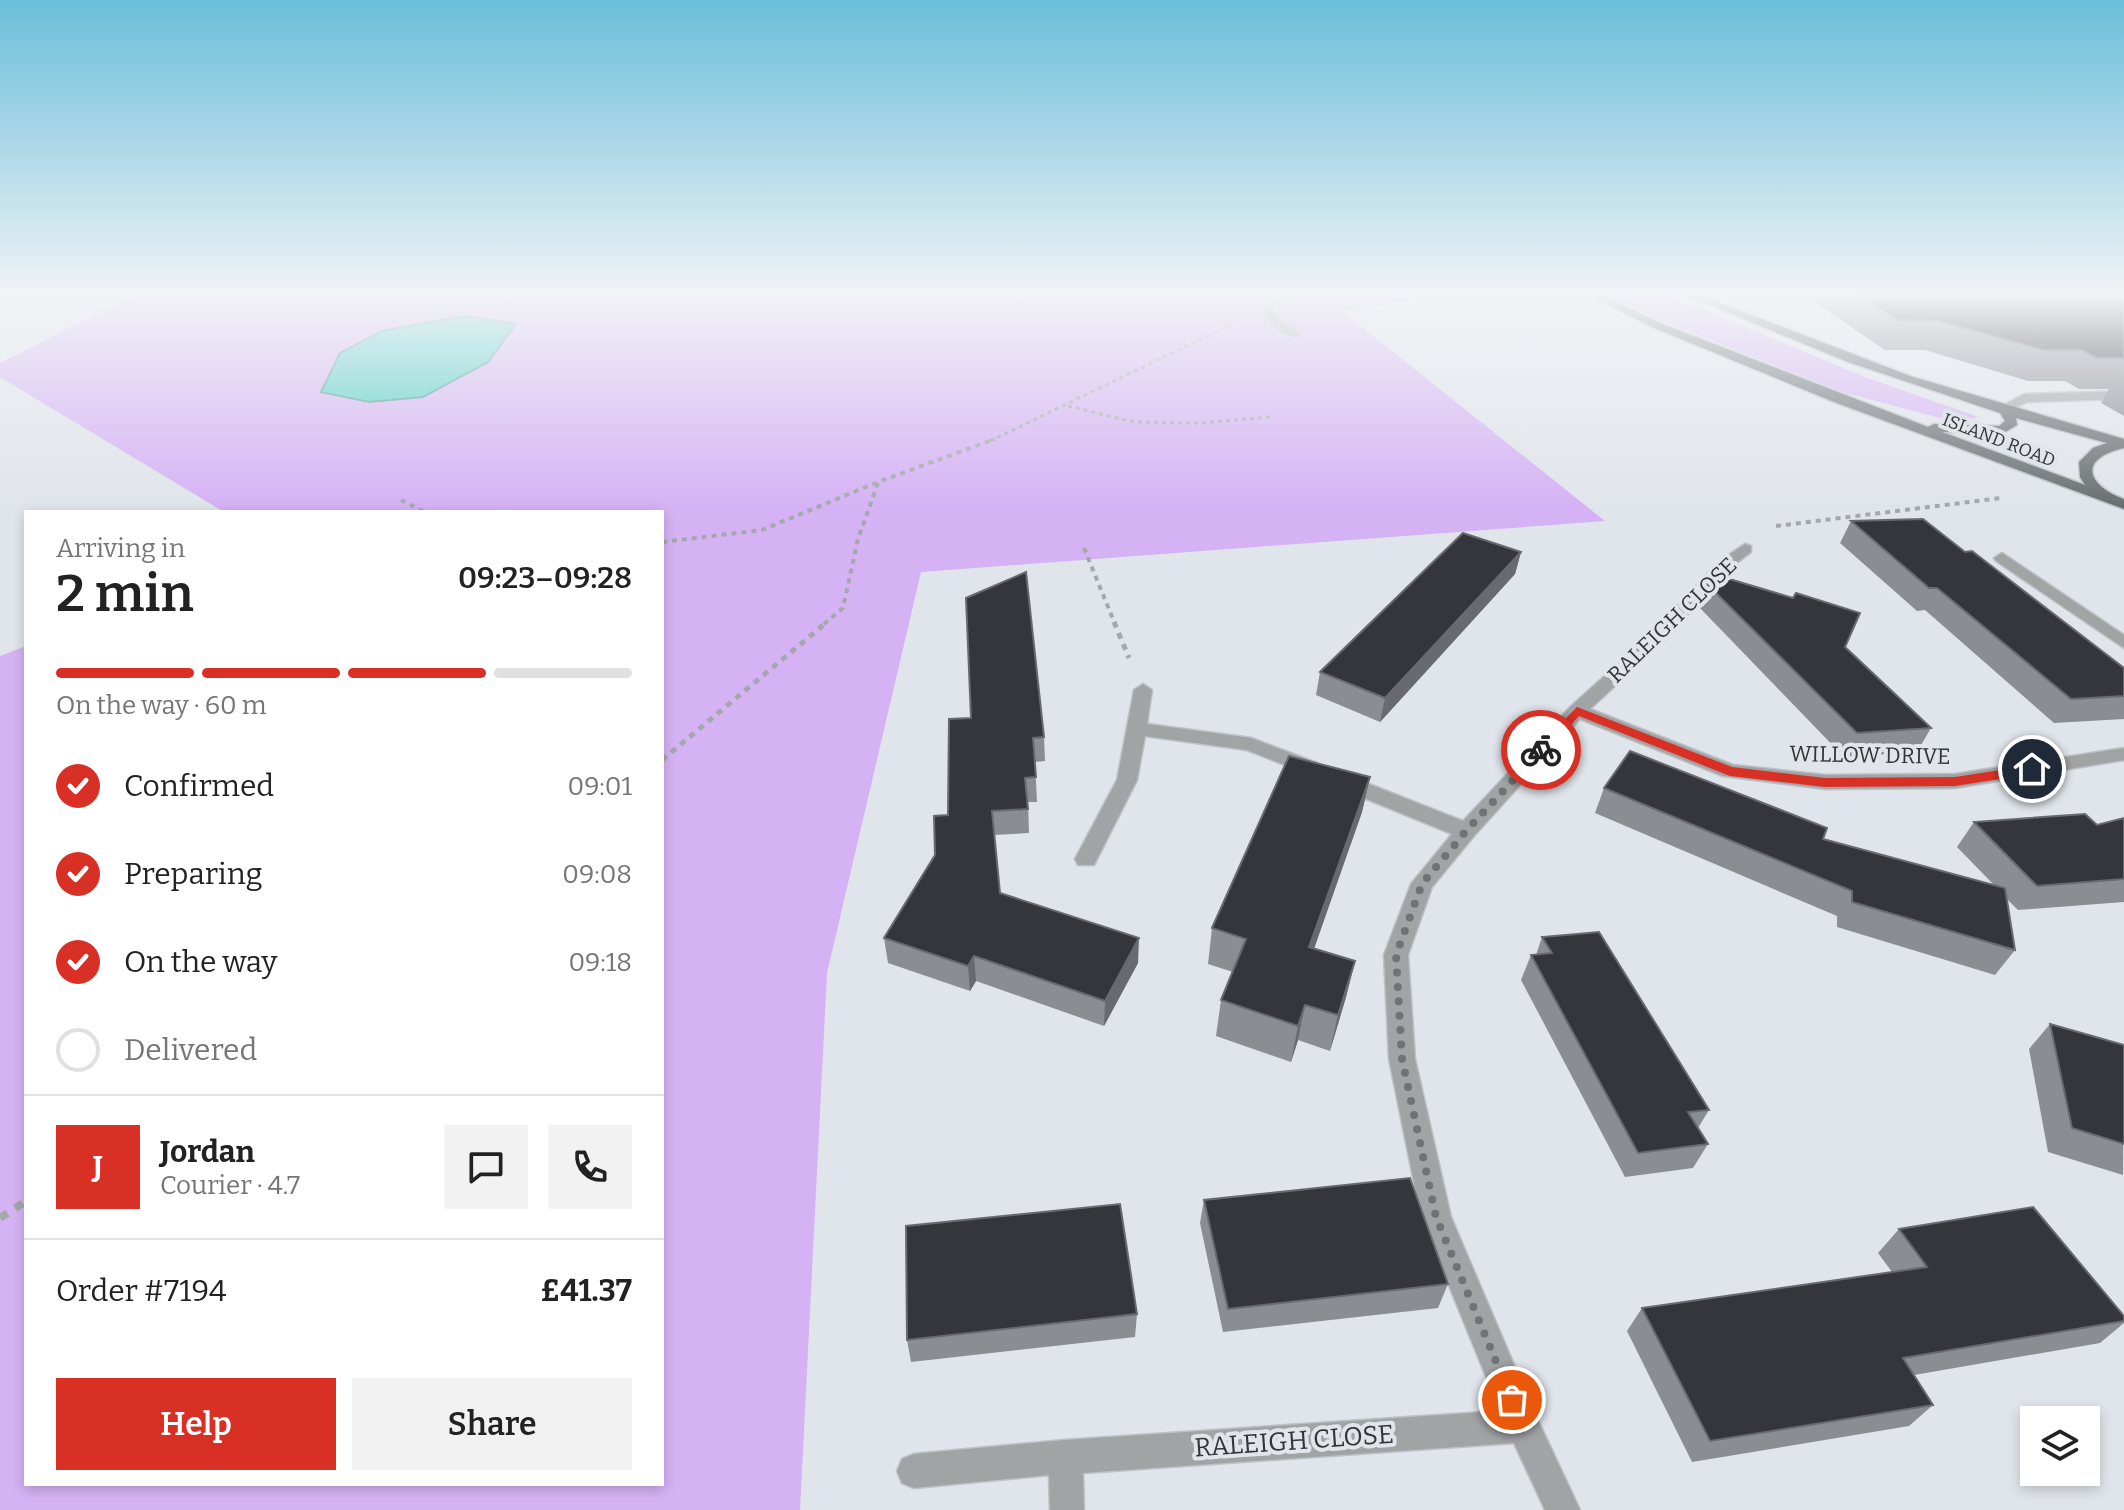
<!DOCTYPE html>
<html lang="en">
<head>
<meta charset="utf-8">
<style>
	:root { --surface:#fff; --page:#f2f2f2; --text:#222; --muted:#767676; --line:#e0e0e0; --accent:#d93025 }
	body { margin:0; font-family:Bitter,serif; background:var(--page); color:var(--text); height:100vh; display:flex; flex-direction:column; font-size:30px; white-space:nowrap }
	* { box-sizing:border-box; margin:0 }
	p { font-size:26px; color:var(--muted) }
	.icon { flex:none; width:44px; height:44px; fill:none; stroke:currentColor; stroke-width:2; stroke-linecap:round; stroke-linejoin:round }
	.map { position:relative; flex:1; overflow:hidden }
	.panel { position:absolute; left:24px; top:510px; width:640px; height:976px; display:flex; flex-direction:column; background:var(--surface); border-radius:0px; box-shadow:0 4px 12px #0003 }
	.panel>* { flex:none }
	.buttons { position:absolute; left:2020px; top:1406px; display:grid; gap:16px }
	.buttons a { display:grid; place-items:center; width:80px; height:80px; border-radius:0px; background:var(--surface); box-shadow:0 4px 12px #0003; font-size:40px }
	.pin { position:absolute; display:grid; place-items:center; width:68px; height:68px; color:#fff; margin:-34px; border:4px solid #fff; border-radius:50%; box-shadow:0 2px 8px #0007 }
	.courier { position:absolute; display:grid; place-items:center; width:80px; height:80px; margin:-40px; border:6px solid #d93025; border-radius:50%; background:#fff; color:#222; box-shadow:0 2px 10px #0007 }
	.headline em { font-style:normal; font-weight:600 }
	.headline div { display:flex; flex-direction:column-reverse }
	.headline { display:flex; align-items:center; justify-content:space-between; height:136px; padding:0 32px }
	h1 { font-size:52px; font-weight:600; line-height:60px }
	.bar { display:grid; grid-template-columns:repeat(4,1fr); gap:12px 8px; align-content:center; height:96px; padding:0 32px }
	.bar i { height:10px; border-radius:6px; background:var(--line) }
	.bar .active { background:var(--accent) }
	.bar p { grid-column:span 4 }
	.line { display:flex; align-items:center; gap:20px; padding:0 32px; border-top:2px solid var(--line) }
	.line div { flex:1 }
	.round { display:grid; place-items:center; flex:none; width:84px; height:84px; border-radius:0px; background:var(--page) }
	ol { padding:0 32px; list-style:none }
	li { display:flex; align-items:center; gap:24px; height:88px }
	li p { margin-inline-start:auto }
	li .icon { padding:8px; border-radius:50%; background:var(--accent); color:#fff; stroke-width:4 }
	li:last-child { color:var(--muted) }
	li i { width:44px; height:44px; border:4px solid var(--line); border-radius:50% }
	.action { display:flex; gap:16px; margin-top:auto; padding:16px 32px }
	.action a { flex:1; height:92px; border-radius:0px; background:var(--accent); color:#fff; font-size:32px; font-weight:600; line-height:92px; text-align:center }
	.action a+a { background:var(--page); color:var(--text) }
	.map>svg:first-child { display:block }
</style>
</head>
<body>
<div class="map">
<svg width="2124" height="1510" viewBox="0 0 2124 1510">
	<rect width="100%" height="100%" fill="#e0e5eb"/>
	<!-- green -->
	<g fill="#d5b2f4">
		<path d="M 134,296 L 1438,296 L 1342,311 L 1605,521 L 921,572 L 827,973 L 800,1510 L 0,1510 L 0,656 L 26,646 L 26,1484 L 662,1484 L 662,512 L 224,512 L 0,377 L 0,363 Z"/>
		<path d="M 1613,296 L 1670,296 L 1865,377 L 1978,417 L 1961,422 L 1940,418 L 1842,392 L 1654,318 Z"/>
	</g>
	<!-- water -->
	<path fill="#4dcdc3" stroke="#459f99" stroke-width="2" d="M 463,316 L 516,324 L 488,362 L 423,397 L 369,402 L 321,392 L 340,353 L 382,331 Z"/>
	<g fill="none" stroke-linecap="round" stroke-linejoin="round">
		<defs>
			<g id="lane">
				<path d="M 1281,296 L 1294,296 L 1274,309 L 1278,318 L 1299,333 L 1299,337 C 1282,338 1268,323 1262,308 Z"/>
				<path d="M 2124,391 L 2124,399 L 2027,402 L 2004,413 L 1997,409 L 2024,394 Z"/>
				<path d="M 1127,773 L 1137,780 L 1094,865 L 1078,865 L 1075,859 L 1117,780 Z"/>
			</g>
			<g id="street">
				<path d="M 1745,544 L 1751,546 L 1751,552 L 1730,568 L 1662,643 L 1590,709 L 1733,765 L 1825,775 L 1955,774 L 2124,748 L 2124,760 L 1955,788 L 1825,789 L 1723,776 L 1580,719 L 1474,836 L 1432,887 L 1408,955 L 1415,1059 L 1451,1217 L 1535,1414 L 1580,1510 L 1545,1510 L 1514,1443 L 1083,1473 L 1084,1510 L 1050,1510 L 1049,1475 L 914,1488 L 902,1483 L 897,1471 L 902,1459 L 914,1454 L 1065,1440 L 1500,1411 L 1421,1217 L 1389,1059 L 1384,955 L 1411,884 L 1452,834 L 1337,787 L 1334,782 L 1337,777 L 1351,777 L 1463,821 L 1570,707 L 1650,635 L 1718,562 Z"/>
				<path d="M 2002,553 L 2124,635 L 2124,648 L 1996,561 L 1994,558 Z"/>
				<path d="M 1143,684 L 1152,690 L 1147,724 L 1251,738 L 1317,763 L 1320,768 L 1310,775 L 1247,750 L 1145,736 L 1137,780 L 1127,787 L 1120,785 L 1117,780 L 1134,690 Z"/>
			</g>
			<path id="primary" d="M 1591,296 L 1605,296 L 1660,323 L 1928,427 L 1934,424 L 1999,426 L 2005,421 L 2000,413 L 1848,362 L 1688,296 L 1702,296 L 1910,376 L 2124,439 L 2124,448 C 2076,459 2088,486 2124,499 L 2124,509 L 1834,402 L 1652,327 ZM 2016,418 L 2107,443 L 2093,448 L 2079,462 L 2080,477 L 2085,485 L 1942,432 L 2002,434 L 2017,425 Z"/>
		</defs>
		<!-- lane casing -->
		<use href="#lane" stroke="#bdc2c7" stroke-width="3"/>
		<!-- street casing -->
		<use href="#street" stroke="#bdc2c7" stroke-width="3"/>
		<!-- primary casing -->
		<use href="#primary" stroke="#bdc2c7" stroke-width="3"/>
		<!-- path-far3 -->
		<g stroke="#a4a8ad" stroke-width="3" stroke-dasharray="4 4" stroke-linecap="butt">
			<path d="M 1068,406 L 1134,422 L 1200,423 L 1270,417"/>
			<path d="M 990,441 L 1236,322"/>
		</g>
		<!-- path-far2 -->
		<g stroke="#a4a8ad" stroke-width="4" stroke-dasharray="5 5" stroke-linecap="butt">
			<path d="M 401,500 L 425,512"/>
			<path d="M 1776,526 L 2001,498"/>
			<path d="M 662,542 L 762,530 L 878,482 L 995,439"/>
			<path d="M 1084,548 L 1115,624"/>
			<path d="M 824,624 L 843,608 L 858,539 L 878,483"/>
		</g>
		<!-- path-far1 -->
		<g stroke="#a4a8ad" stroke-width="5" stroke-dasharray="6 6" stroke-linecap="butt">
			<path d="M 1114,622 L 1129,658"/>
			<path d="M 662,760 L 827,622"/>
		</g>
		<!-- path -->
		<path stroke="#a4a8ad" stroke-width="8" stroke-dasharray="9 9" stroke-linecap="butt" d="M 0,1218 L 26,1201"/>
		<!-- lane -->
		<use href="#lane" fill="#a1a4a5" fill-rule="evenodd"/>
		<!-- street -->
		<use href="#street" fill="#a1a4a5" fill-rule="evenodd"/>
		<!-- primary -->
		<use href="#primary" fill="#696f71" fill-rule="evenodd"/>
	</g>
	<!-- wall -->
	<g fill="#8a8e93">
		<path d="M 1814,296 L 2124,296 L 2124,416 L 2101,403 L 2109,389 L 2079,389 L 2065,381 L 2028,381 L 1925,350 L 1885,350 L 1812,300 Z"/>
		<path d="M 1851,521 L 1965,552 L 2124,668 L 2124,719 L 2054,723 L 1925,610 L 1917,611 L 1840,543 Z"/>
		<path d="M 1521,552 L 1515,574 L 1380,722 L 1316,695 L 1320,672 Z"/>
		<path d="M 1708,585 L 1845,647 L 1931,728 L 1917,752 L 1844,757 L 1699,607 Z"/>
		<path d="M 949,719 L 1044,737 L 1045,761 L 1035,762 L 1037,802 L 1028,802 L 1029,833 L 994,835 L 1000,893 L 1138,963 L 1104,1026 L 976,981 L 970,991 L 888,963 L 884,938 L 935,855 L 948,815 Z"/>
		<path d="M 1370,777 L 1362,812 L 1314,948 L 1355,961 L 1346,997 L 1330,1051 L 1298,1040 L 1291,1062 L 1216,1036 L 1221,1000 L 1233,972 L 1208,964 L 1212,928 Z"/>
		<path d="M 1604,788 L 1823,839 L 1994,885 L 1957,847 L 1974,822 L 2097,825 L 2124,818 L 2124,902 L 2018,910 L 2006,898 L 2015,950 L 1995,975 L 1837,927 L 1837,916 L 1595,813 Z"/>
		<path d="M 1542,937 L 1709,1110 L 1698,1128 L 1708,1144 L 1693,1168 L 1625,1177 L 1521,980 L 1531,955 L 1536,955 Z"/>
		<path d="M 2050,1024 L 2124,1045 L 2123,1175 L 2048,1152 L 2029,1049 Z"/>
		<path d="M 1204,1200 L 1448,1284 L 1438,1308 L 1223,1332 L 1200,1223 Z"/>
		<path d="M 1899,1229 L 2124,1316 L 2124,1323 L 2100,1343 L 1914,1375 L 1933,1405 L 1909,1426 L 1692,1462 L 1627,1331 L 1642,1308 L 1892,1272 L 1878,1253 Z"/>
		<path d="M 1137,1314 L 1135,1337 L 911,1362 L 907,1340 Z"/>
	</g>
	<!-- shaded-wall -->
	<g fill="#686a70">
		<path d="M 1521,552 L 1515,574 L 1380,722 L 1385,698 Z"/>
		<path d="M 1370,777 L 1362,812 L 1302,983 L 1309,947 Z"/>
		<path d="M 1139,938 L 1138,963 L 1104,1026 L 1105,1001 Z"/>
		<path d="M 974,956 L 976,981 L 970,991 L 968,966 Z"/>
		<path d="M 1355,961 L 1346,997 L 1330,1051 L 1338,1015 Z"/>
		<path d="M 1305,1005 L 1298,1040 L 1291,1062 L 1298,1026 Z"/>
	</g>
	<!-- building -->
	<g fill="#35363b" stroke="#686a70" stroke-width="2">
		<path d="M 1860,296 L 2124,296 L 2124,358 L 2097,358 L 2082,350 L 2044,350 L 1938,321 L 1898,320 Z"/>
		<path d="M 1923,519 L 1965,552 L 1972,551 L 2124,668 L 2124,696 L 2071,699 L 1937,588 L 1929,588 L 1851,521 Z"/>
		<path d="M 1463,533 L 1521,552 L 1385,698 L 1320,672 Z"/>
		<path d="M 1026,572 L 1044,737 L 1033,738 L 1036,777 L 1025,778 L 1028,809 L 992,811 L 1000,893 L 1139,938 L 1105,1001 L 974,956 L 968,966 L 884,938 L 935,855 L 934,816 L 948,815 L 949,719 L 971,718 L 966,598 Z"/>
		<path d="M 1716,575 L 1793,598 L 1796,593 L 1860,613 L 1845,647 L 1931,728 L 1857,733 L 1708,585 Z"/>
		<path d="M 1630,751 L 1827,828 L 1823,839 L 2005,888 L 2015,950 L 1852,902 L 1852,891 L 1604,788 Z"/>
		<path d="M 1289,756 L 1370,777 L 1309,947 L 1355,961 L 1338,1015 L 1305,1005 L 1298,1026 L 1221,1000 L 1246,939 L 1212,928 Z"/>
		<path d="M 2085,814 L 2097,825 L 2124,818 L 2124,879 L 2037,886 L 1974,822 Z"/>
		<path d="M 1599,932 L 1709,1110 L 1688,1112 L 1708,1144 L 1638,1153 L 1531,955 L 1552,953 L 1542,937 Z"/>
		<path d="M 2050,1024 L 2124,1045 L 2124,1144 L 2072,1128 Z"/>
		<path d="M 1410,1178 L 1448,1284 L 1228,1309 L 1204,1200 Z"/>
		<path d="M 1120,1204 L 1137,1314 L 907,1340 L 906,1226 Z"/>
		<path d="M 2033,1207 L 2124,1316 L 2124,1321 L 1903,1358 L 1933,1405 L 1710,1441 L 1642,1308 L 1927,1267 L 1899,1229 Z"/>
	</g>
	<!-- sky -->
	<linearGradient id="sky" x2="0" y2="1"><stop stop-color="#6abed9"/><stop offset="0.58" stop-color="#f1f3f6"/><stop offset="1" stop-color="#f1f3f6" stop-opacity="0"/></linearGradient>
	<rect width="2124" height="507" fill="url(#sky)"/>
	<!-- route -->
	<path fill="#d93025" d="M 1577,707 L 1732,767 L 1825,778 L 1955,777 L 2032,765 L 2039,769 L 2032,774 L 1955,786 L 1825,787 L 1730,776 L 1579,716 L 1546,753 L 1537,753 L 1537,747 Z"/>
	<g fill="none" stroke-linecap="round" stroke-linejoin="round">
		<!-- done -->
		<path stroke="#707376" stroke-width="8" stroke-dasharray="0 14.4" d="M 1512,1400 L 1436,1217 L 1402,1059 L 1396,955 L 1422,884 L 1466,831 L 1541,750"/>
	</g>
	<g text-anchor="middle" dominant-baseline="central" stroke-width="8" stroke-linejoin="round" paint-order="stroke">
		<!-- far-street labels -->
		<g font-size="18" fill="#333537" stroke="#e0e5eb">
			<text transform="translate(1999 440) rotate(21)">ISLAND ROAD</text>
		</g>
		<!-- street labels -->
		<g font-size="22" fill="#333537" stroke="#e0e5eb">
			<text transform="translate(1672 620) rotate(-44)">RALEIGH CLOSE</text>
			<text transform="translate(1870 755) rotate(1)">WILLOW DRIVE</text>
		</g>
		<!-- near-street labels -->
		<g font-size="26" fill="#333537" stroke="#e0e5eb">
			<text transform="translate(1294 1441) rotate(-4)">RALEIGH CLOSE</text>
		</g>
	</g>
</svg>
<div class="buttons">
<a><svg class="icon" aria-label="layers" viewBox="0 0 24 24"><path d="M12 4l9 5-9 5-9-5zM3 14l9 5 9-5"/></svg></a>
</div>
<div class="pin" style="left:1512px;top:1400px;background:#ea580c"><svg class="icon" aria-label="bag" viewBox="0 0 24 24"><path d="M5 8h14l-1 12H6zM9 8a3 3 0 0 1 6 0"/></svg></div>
<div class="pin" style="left:2032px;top:769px;background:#1f2937"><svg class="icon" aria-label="home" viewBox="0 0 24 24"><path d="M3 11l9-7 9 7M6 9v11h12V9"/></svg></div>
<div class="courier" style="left:1541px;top:750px"><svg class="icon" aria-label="bike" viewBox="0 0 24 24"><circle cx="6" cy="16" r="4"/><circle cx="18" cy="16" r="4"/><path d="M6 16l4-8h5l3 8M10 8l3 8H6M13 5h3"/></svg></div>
<section class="panel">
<div class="headline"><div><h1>2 min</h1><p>Arriving in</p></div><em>09:23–09:28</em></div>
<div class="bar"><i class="active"></i><i class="active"></i><i class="active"></i><i></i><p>On the way · 60 m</p></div>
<ol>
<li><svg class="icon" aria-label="check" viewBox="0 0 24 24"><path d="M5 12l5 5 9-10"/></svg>Confirmed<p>09:01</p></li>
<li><svg class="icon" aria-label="check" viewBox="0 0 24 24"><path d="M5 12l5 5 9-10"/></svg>Preparing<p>09:08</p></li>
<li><svg class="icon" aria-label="check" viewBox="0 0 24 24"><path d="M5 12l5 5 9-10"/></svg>On the way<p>09:18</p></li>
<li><i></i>Delivered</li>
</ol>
<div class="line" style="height:144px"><b class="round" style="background:var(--accent);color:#fff">J</b><div><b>Jordan</b><p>Courier · 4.7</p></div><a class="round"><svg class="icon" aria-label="chat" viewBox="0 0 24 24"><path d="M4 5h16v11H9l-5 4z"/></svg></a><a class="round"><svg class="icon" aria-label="phone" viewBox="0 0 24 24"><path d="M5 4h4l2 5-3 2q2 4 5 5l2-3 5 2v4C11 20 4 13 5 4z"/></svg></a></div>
<div class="line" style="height:104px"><div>Order #7194</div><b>£41.37</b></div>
<div class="action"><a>Help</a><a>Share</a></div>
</section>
</div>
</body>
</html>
